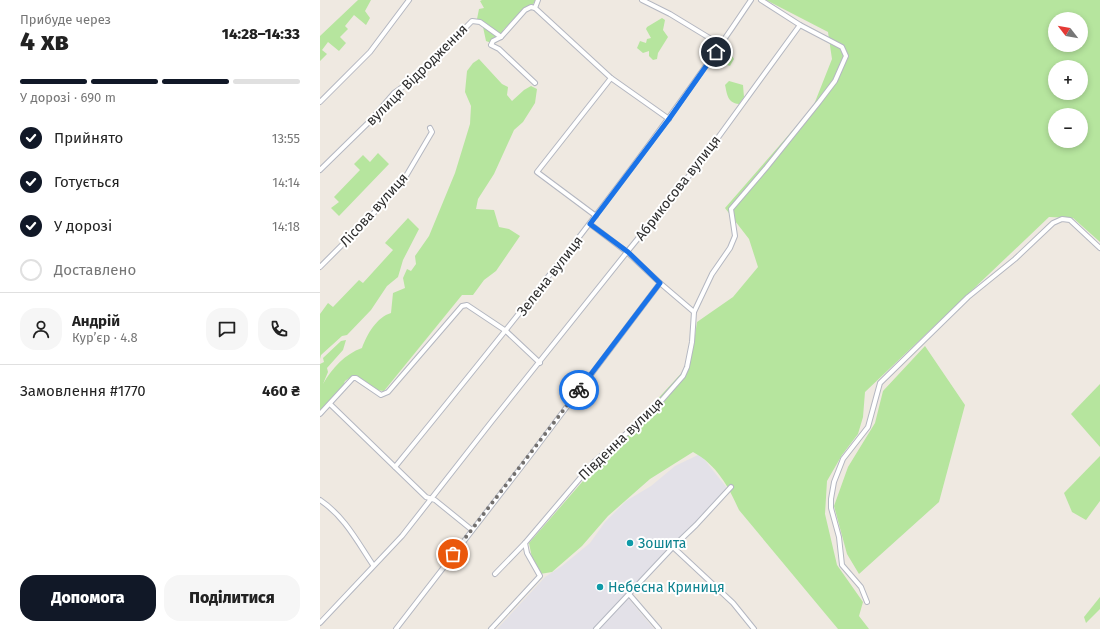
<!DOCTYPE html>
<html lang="uk">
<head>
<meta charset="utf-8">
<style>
	:root { --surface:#fff; --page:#f6f6f6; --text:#222; --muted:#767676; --line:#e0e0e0; --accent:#111827 }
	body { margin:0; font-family:"Fira Sans",sans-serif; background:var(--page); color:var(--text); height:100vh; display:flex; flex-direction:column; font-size:15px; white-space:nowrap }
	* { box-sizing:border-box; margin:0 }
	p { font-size:13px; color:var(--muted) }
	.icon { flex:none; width:22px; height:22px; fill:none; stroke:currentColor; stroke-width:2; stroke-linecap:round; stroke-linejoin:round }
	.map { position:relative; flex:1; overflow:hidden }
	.sheet { display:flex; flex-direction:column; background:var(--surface); width:320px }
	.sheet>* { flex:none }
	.needle { width:26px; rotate:301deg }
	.buttons { position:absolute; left:728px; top:12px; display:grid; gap:8px }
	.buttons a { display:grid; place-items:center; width:40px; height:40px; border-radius:50%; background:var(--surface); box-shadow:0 2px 6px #0003; font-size:20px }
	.pin { position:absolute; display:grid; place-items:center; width:34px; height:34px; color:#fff; margin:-17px; border:2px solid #fff; border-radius:50%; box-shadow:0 1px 4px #0007 }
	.courier { position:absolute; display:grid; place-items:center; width:40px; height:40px; margin:-20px; border:3px solid #1a73e8; border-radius:50%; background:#fff; color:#222; box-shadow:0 1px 5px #0007 }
	.headline em { font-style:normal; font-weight:800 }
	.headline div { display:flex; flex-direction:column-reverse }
	.headline { display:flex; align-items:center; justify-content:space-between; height:68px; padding:0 20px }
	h1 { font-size:26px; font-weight:800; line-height:30px }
	.bar { display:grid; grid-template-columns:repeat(4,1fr); gap:6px 4px; align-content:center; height:48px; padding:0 20px }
	.bar i { height:5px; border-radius:3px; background:var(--line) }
	.bar .selected { background:var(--accent) }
	.bar p { grid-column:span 4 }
	.line { display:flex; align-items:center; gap:10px; padding:0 20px; border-top:1px solid var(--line) }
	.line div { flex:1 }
	.round { display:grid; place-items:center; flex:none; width:42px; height:42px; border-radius:16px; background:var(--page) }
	ol { padding:0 20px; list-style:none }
	li { display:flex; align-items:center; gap:12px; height:44px }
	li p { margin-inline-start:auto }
	li .icon { padding:4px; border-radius:50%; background:var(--accent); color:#fff; stroke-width:4 }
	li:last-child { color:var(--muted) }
	li i { width:22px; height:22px; border:2px solid var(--line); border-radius:50% }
	.button { display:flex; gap:8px; margin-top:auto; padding:8px 20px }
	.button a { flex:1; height:46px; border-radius:16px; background:var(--accent); color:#fff; font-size:16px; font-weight:800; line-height:46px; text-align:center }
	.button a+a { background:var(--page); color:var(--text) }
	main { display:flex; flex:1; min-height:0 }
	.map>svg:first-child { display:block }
</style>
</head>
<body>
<main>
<section class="sheet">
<div class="headline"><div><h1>4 хв</h1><p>Прибуде через</p></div><em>14:28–14:33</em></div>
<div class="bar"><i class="selected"></i><i class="selected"></i><i class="selected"></i><i></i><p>У дорозі · 690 m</p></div>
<ol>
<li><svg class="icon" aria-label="check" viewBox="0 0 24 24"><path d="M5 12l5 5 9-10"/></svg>Прийнято<p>13:55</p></li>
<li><svg class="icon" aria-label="check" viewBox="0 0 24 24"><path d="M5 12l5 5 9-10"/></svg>Готується<p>14:14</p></li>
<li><svg class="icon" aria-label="check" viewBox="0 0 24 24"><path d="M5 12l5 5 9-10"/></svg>У дорозі<p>14:18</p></li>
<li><i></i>Доставлено</li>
</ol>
<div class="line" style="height:72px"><a class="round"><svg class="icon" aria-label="person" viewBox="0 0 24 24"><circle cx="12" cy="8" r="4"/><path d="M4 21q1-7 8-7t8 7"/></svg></a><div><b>Андрій</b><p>Кур’єр · 4.8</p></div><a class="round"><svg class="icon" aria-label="chat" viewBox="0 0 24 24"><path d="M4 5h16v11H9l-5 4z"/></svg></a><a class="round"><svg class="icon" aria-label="phone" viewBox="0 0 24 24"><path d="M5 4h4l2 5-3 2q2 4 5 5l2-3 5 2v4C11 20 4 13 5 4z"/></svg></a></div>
<div class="line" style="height:52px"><div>Замовлення #1770</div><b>460 ₴</b></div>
<div class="button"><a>Допомога</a><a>Поділитися</a></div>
</section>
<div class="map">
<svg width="780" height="629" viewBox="0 0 780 629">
	<rect width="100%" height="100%" fill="#efe9e1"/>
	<!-- industrial -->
	<path fill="#e3e1e8" d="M 380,454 L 407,488 L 374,525 L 375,529 L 308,598 L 334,629 L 177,629 L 225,577 L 242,566 L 270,543 L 285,522 L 306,501 L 331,486 L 355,466 Z"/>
	<!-- green -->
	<g fill="#b6e59e" fill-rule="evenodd">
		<path d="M 38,0 L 51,0 L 45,11 L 50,18 L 46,25 L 34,15 L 25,26 L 28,29 L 20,37 L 26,43 L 19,51 L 8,42 L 2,50 L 7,54 L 0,61 L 0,36 Z"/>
		<path d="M 162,0 L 216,0 L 210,8 L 205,9 L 184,29 L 177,42 L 174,44 L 166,41 L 163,27 L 157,19 L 159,9 L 164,8 L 160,1 Z"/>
		<path d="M 446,0 L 780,0 L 780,242 L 753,218 L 729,217 L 545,392 L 543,417 L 538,434 L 522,455 L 507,481 L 505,514 L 517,565 L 543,602 L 539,616 L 549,629 L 518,629 L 419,510 C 409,487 396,464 373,452 L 330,479 L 288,516 L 262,546 L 232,572 L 220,574 L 212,558 L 209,543 L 276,466 L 367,367 L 373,349 L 377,322 L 413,297 L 438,267 L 429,239 L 405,208 L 493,107 L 512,59 L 508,32 ZM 735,19 L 761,19 L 761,45 L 735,45 ZM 735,67 L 761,67 L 761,93 L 735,93 ZM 735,115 L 761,115 L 761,141 L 735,141 Z"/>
		<path d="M 342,18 L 345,20 L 343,30 L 348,37 L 338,53 L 337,59 L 333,60 L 329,56 L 329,51 L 323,53 L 317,48 L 320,41 L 326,43 L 327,39 L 331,38 L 326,29 L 327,27 Z"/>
		<path d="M 399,54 L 412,56 L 414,59 L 410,66 L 399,62 L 397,58 Z"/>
		<path d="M 159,59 L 182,84 L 188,87 L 187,95 L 192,101 L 204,90 L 211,86 L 217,89 L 215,103 L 203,122 L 194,130 L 174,174 L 158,199 L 156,209 L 174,210 L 179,227 L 189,229 L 200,236 L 176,271 L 164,280 L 153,295 L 142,295 L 64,391 L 56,390 L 34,375 L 25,381 L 21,391 L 0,410 L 0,364 L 4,362 L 3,358 L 21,341 L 26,340 L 23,350 L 7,368 L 8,372 L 3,384 C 12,368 25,354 42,348 C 47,334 57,317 71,313 L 73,293 L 85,288 L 83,278 L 87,269 L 91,271 L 96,264 L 95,256 L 109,236 L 135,173 L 150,124 L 151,106 L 145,92 L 147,71 L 153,63 Z"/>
		<path d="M 409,81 L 423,85 L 424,97 L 419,104 C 407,103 407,93 405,85 Z"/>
		<path d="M 58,153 L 69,164 L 19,216 L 11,208 L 19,202 L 14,197 L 40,170 L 34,164 L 43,155 L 50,162 Z"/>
		<path d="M 88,218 L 99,229 L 83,260 L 78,277 L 67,286 L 51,310 L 27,335 L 22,336 L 1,355 L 0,359 L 0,314 L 8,303 L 13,307 L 39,280 L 43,283 L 73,250 L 65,243 Z"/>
		<path d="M 605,346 L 645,405 L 619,502 L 539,574 L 527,554 L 514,506 L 528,467 L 555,423 L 563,391 Z"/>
		<path d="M 780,384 L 780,447 L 751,414 Z"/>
		<path d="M 780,456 L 780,501 L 766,520 L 752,512 L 744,493 Z"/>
		<path d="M 780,597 L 780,609 L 766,623 L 764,617 Z"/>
	</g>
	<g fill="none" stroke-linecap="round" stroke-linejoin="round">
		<defs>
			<g id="minor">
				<path d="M 218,0 L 215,8 L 291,78 L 349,119"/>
				<path d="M 322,0 L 350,14 L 401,45"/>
				<path d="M 181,37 L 205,10 L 211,7 L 215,8"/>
				<path d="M 0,102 L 50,52 L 89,0"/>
				<path d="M 0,170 L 49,122 L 74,93 L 98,76 L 152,21 L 160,22 L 181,37 L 173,41 L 171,45 L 179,49 L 215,83"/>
				<path d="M 276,216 L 217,172 L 291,78"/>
				<path d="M 0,267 L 52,215 L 86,176 L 112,132 L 110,128"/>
				<path d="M 340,283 L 374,312"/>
				<path d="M 10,404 L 106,497 L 115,500 L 152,530"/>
				<path d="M 0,414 L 33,378 L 36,378 L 61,395 L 68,392 L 142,306 L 147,305 L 186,331 L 220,363"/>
				<path d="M 75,467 C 199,315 322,163 431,0"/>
				<path d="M 0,500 C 24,516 37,541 53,565"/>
				<path d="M 353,547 L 413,603 L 434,629"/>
				<path d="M 175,574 L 205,543"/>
				<path d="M 309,594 L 339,629"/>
				<path d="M 547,602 L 541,587 L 522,565 L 519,537 L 511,508 L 511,499 L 514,482 L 523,459 L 548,427 L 560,383 L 648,297 L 695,259 L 733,223 L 742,219 L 750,220 L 780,248"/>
				<path d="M 0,623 L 82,536 L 172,421 L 307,252 L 270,224"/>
				<path d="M 76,629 L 209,457 L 340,283 L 307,252 L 381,161 L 480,25"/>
				<path d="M 171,629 L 220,576 L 207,553 L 205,543 L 273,463 L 334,409 L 363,376 L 367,367 L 372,342 L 374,312 L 392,274 L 410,248 L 415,236 L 411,209 L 446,168 L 499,102 L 515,81 L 526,56 L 522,47 L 480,25 L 441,0"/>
				<path d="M 276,629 L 353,547 L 376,525 L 411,487"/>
			</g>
		</defs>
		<!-- minor casing -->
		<use href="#minor" stroke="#b4b7c1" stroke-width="6"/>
		<!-- minor -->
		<use href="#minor" stroke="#fff" stroke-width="4"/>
	</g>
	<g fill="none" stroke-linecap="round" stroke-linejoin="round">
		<!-- done -->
		<path stroke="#726f6d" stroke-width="4" stroke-dasharray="0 7.2" d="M 133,554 L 259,390"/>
		<!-- route -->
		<path stroke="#1a73e8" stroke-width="5" d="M 259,390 L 340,283 L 308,252 L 270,224 L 349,119 L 396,52"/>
	</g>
	<!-- markers -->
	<g fill="#0f9aa8" stroke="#fff" stroke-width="1.5">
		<circle cx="310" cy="543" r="4"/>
		<circle cx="280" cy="587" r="4"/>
	</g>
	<g text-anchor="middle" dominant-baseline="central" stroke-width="4" stroke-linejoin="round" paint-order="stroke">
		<!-- street labels -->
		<g font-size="14" fill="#2e2e2e" stroke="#fff">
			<text transform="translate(97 75) rotate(-45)">вулиця Відродження</text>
			<text transform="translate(358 188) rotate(-52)">Абрикосова вулиця</text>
			<text transform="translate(54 210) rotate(-48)">Лісова вулиця</text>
			<text transform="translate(230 276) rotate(-52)">Зелена вулиця</text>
			<text transform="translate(301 439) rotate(-44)">Південна вулиця</text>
		</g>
		<!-- culture labels -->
		<g font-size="14" fill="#0d838f" stroke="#fff" text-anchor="start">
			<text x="318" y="543">Зошита</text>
			<text x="288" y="587">Небесна Криниця</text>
		</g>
	</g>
</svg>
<div class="buttons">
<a><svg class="needle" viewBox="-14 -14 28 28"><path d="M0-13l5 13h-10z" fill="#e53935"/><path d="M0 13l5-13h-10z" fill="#767676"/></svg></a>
<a>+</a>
<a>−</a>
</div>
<div class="pin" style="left:133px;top:554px;background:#ea580c"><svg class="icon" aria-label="bag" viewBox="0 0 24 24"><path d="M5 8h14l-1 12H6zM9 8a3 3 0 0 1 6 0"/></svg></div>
<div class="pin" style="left:396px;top:52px;background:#1f2937"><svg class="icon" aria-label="home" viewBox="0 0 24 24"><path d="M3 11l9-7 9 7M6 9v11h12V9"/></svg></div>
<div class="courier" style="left:259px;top:390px"><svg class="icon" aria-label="bike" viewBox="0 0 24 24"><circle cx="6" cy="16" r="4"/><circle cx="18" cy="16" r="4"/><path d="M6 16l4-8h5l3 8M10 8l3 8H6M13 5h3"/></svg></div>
</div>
</main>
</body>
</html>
